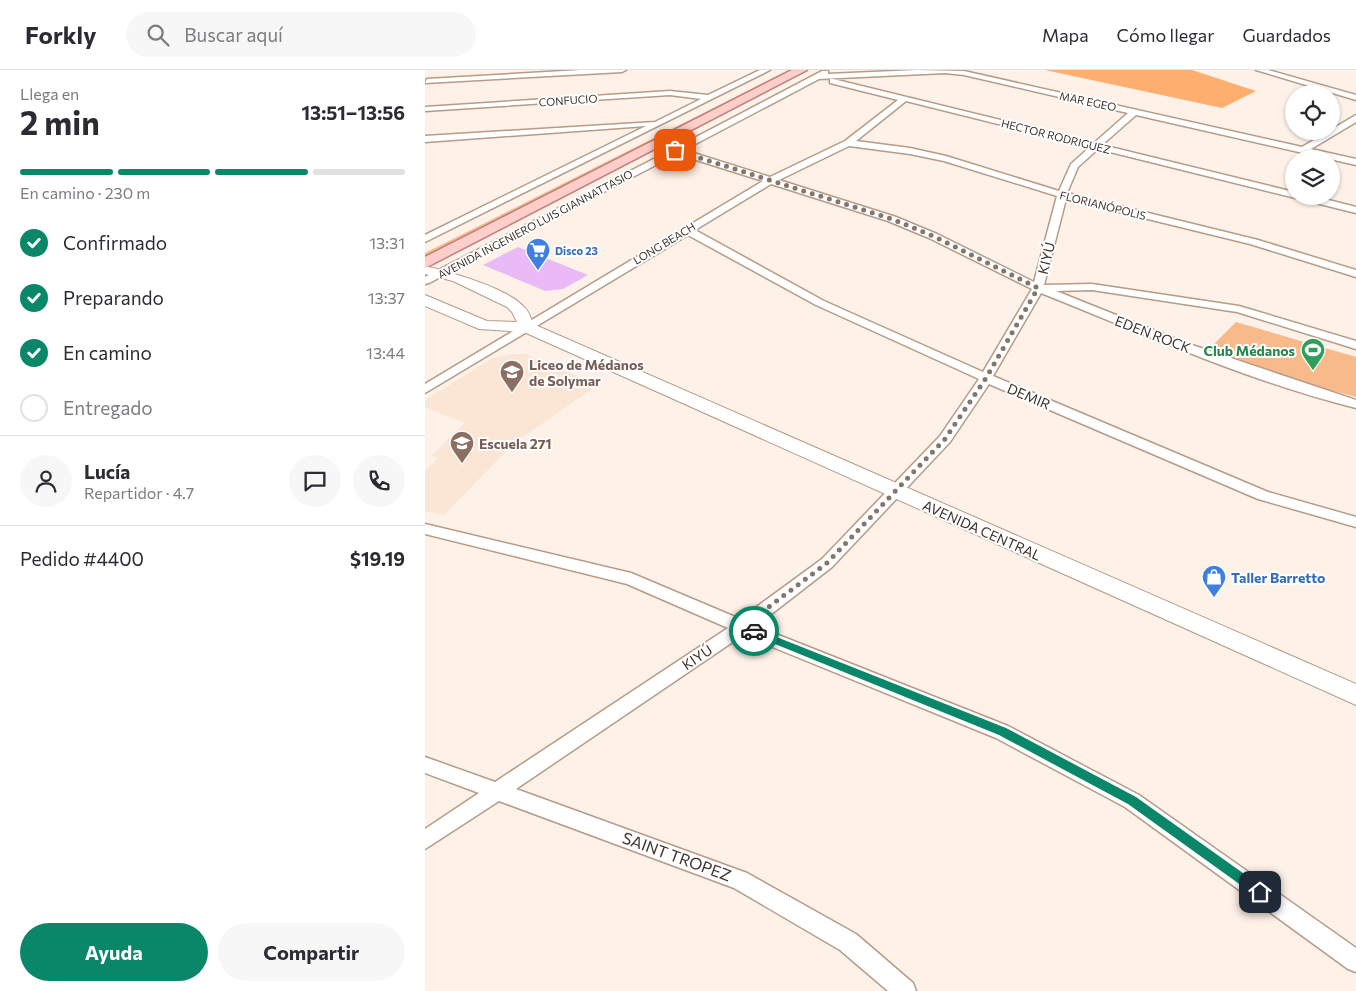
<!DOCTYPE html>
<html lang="es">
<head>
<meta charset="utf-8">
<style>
	:root { --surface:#fff; --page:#f7f7f7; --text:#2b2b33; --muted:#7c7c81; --line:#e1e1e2; --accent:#0a8669 }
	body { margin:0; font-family:Commissioner,sans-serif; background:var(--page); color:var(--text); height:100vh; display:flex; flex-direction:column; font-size:19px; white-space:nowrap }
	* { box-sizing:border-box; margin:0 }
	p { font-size:16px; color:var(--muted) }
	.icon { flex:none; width:28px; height:28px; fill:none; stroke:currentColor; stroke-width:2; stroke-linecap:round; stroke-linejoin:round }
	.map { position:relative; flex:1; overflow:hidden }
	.panel { display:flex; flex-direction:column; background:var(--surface); width:425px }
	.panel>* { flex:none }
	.tools { position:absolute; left:860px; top:15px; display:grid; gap:10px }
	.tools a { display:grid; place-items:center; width:55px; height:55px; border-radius:50%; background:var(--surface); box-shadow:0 1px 4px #0004; font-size:25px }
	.pin { position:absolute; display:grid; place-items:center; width:42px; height:42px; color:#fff; margin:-21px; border-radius:10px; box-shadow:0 2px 8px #0006 }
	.courier { position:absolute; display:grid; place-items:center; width:50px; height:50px; margin:-25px; border:4px solid #0a8669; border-radius:50%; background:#fff; color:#222; box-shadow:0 1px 6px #0007 }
	.head em { font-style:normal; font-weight:700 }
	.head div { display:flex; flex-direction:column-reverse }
	.head { display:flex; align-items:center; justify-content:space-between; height:85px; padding:0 20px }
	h1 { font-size:32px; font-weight:700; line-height:38px }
	.bar { display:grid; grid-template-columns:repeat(4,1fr); gap:8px 5px; align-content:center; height:60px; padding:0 20px }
	.bar i { height:6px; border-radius:4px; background:var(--line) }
	.bar .current { background:var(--accent) }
	.bar p { grid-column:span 4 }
	.line { display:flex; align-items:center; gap:12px; padding:0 20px; border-top:1px solid var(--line) }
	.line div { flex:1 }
	.round { display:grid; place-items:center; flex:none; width:52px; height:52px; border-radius:26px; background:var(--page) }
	ol { padding:0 20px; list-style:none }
	li { display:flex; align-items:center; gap:15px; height:55px }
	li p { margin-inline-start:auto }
	li .icon { padding:5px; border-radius:50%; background:var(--accent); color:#fff; stroke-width:4 }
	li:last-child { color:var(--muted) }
	li i { width:28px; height:28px; border:2px solid var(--line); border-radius:50% }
	.cta { display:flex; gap:10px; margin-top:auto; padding:10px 20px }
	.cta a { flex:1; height:58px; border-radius:30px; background:var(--accent); color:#fff; font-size:20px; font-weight:700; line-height:58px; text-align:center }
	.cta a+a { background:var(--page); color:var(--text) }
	header { display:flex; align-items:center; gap:30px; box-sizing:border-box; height:70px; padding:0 25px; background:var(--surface); border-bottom:1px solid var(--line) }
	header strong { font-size:24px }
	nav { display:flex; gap:28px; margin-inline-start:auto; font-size:18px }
	.search { width:350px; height:45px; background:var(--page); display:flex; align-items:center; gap:12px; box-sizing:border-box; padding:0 18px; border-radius:28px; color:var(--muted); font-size:19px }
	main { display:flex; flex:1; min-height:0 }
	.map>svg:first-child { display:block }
</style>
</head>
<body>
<header>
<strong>Forkly</strong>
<div class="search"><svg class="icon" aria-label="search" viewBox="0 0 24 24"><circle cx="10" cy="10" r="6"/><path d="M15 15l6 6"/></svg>Buscar aquí</div>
<nav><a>Mapa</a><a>Cómo llegar</a><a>Guardados</a></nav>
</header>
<main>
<section class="panel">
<div class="head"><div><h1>2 min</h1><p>Llega en</p></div><em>13:51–13:56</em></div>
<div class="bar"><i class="current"></i><i class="current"></i><i class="current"></i><i></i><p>En camino · 230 m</p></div>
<ol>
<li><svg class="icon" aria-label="check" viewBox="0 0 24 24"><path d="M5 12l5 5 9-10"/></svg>Confirmado<p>13:31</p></li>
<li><svg class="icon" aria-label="check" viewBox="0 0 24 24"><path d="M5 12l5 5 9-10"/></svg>Preparando<p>13:37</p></li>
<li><svg class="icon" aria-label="check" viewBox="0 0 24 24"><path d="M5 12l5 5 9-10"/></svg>En camino<p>13:44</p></li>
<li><i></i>Entregado</li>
</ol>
<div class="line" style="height:90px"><a class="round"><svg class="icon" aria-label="person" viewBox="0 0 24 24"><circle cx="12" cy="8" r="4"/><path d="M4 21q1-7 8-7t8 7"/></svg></a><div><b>Lucía</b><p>Repartidor · 4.7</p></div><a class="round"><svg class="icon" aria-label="chat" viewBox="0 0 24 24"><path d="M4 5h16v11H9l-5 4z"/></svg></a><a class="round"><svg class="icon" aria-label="phone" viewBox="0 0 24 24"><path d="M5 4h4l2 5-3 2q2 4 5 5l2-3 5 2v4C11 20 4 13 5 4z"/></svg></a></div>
<div class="line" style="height:65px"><div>Pedido #4400</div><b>$19.19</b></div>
<div class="cta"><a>Ayuda</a><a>Compartir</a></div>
</section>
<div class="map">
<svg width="931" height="921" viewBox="0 0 931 921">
	<rect width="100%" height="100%" fill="#fdf1e8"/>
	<!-- built -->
	<path fill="#fbe5d5" d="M 87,284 L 101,284 L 173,315 L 89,373 L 19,445 L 0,441 L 0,401 L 13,388 L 6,386 L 40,353 L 0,337 L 0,330 L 68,288 Z"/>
	<!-- green -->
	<g fill="#f9ba8a">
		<path d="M 364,0 L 372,0 L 0,189 L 0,183 Z"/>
		<path d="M 811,252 L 931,287 L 931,327 L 882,314 L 784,279 Z"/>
	</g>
	<!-- forest -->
	<path fill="#feaf70" d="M 620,0 L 767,0 L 831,21 L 797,38 Z"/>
	<!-- building -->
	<path fill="#eabaf7" d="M 93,177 L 163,205 L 138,219 L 120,221 L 58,195 Z"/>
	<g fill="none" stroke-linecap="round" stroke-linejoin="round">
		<defs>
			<g id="street">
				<path d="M 156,0 L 201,0 L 197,2 L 0,13 L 2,9 Z"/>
				<path d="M 335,0 L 345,0 L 0,172 L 0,165 L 221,56 L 0,72 L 0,66 L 230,52 L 276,29 L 245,25 L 0,41 L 0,37 L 245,21 L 283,25 Z"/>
				<path d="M 492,0 L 539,1 L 877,77 L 931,45 L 931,52 L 886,79 L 931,89 L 931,95 L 711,45 L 677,75 L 869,122 L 869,126 L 888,126 L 931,137 L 931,143 L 673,79 L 653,97 L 642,123 L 833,170 L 931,200 L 931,207 L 825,174 L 641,129 L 619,215 L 667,214 L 814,236 L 931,271 L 931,279 L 812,242 L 667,220 L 631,221 L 761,273 L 931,330 L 931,338 C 823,311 719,264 616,223 L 568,306 L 843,422 L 931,447 L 931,457 L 833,429 L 564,314 L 525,372 L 407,497 L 331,556 L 583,656 L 714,725 L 931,878 L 931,902 L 923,899 L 700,737 L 571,668 L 318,565 L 91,719 L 322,803 L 431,864 L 488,913 L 491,921 L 463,921 L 415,880 L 309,818 L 74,731 L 0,779 L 0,759 L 54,723 L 0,703 L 0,687 L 70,712 L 303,558 L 202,514 L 0,464 L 0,454 L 206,503 L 315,549 L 397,489 L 515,366 L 554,309 L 391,235 L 263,165 L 0,323 L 0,314 L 338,111 L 252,84 L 4,213 L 0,214 L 0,207 L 246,80 L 245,63 L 251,63 L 254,76 L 397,1 L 403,1 L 403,4 ZM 520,3 L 539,5 L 703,43 L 669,73 L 408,9 L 405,9 L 405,13 L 473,30 L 420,71 L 345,107 L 259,80 L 394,9 ZM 481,31 L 665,77 L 646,94 L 634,121 L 521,86 L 485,78 L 431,71 ZM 424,76 L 485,84 L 519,91 L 632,126 L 609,212 L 512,164 L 471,147 L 354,110 ZM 346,114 L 463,151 L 504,168 L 607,219 L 558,302 L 399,231 L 270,160 Z"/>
				<path d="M 831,0 L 843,0 L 931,25 L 931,30 Z"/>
			</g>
			<path id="secondary" d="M 0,196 C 25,202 83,218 99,237 C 104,241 106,249 108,254 L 931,614 L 931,635 L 99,262 L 54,259 L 0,236 L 0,225 L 62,251 L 92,252 L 87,242 L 82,237 L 28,211 L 0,204 Z"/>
			<path id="primary" d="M 367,0 L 382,0 L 0,198 L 0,187 Z"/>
		</defs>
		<!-- street casing -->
		<use href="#street" stroke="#b79b86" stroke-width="3"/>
		<!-- secondary casing -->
		<use href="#secondary" stroke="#b79b86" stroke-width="2"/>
		<!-- primary casing -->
		<use href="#primary" stroke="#bc837c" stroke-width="3"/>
		<!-- street -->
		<use href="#street" fill="#fff" fill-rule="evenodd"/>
		<!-- secondary -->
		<use href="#secondary" fill="#fff" fill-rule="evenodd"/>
		<!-- primary -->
		<use href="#primary" fill="#ffceca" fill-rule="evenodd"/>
	</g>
	<!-- route -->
	<path fill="#0a8669" d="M 329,558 L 581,658 L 711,727 L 839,818 L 839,826 L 831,826 L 703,734 L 574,665 L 325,564 L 324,561 Z"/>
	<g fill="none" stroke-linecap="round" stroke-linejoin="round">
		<!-- done -->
		<path stroke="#82766d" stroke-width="5" stroke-dasharray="0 9" d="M 250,80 L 467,149 L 508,166 L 613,218 L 561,308 L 520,369 L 402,493 L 317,557 L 329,561"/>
	</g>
	<!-- icons -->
	<defs>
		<symbol id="supermarket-pin" viewBox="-11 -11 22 30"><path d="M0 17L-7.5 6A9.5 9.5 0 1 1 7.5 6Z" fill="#3f7fe0" stroke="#fff"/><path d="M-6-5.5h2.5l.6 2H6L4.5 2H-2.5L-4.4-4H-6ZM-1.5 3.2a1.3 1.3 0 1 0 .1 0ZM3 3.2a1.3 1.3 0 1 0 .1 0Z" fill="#fff"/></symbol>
		<symbol id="stadium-pin" viewBox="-11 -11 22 30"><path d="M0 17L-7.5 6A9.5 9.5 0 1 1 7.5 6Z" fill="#2e9e5b" stroke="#fff"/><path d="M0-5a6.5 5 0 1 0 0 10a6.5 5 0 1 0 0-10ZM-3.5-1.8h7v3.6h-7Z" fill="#fff"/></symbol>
		<symbol id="school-pin" viewBox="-11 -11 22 30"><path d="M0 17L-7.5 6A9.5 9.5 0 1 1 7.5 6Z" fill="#8d6e63" stroke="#fff"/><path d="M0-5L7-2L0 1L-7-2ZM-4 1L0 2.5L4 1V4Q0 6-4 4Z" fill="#fff"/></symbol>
		<symbol id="shop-pin" viewBox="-11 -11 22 30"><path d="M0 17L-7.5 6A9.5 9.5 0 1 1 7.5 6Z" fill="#3f7fe0" stroke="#fff"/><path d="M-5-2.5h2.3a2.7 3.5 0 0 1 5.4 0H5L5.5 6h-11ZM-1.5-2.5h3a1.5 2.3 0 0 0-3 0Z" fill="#fff"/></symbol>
	</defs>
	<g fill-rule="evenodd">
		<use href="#supermarket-pin" x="99" y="166" width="28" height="38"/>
		<use href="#stadium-pin" x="874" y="266" width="28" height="38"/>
		<use href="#school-pin" x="73" y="288" width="28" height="38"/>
		<use href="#school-pin" x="23" y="359" width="28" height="38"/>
		<use href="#shop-pin" x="775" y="493" width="28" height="38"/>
	</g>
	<g text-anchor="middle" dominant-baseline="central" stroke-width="4" stroke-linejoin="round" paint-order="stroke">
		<!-- far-street labels -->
		<g font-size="11" fill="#3f342b" stroke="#fff">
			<text transform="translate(143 30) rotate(-4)">CONFUCIO</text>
			<text transform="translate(663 31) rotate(12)">MAR EGEO</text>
			<text transform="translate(631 66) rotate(14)">HECTOR RODRIGUEZ</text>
			<text transform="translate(678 135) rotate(14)">FLORIANÓPOLIS</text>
			<text transform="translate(110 154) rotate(-28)">AVENIDA INGENIERO LUIS GIANNATTASIO</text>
			<text transform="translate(239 173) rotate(-31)">LONG BEACH</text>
		</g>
		<!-- far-shop labels -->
		<g font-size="11" font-weight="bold" fill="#366cbe" stroke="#fff" text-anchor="start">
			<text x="130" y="180">Disco 23</text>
		</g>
		<!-- street labels -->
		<g font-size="14" fill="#3f342b" stroke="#fff">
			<text transform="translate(621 188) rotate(-76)">KIYÚ</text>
			<text transform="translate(728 264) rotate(21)">EDEN ROCK</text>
			<text transform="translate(604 326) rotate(23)">DEMIR</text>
			<text transform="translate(557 460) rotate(24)">AVENIDA CENTRAL</text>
			<text transform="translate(272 587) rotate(-34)">KIYÚ</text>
		</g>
		<!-- leisure labels -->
		<g font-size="14" font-weight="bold" fill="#27864d" stroke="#fff" text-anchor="end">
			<text x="870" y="280">Club Médanos</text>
		</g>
		<!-- education labels -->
		<g font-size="14" font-weight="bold" fill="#785e54" stroke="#fff" text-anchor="start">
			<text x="104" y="294">Liceo de Médanos<tspan x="104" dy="16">de Solymar</tspan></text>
			<text x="54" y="373">Escuela 271</text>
		</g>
		<!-- shop labels -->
		<g font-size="14" font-weight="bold" fill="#366cbe" stroke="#fff" text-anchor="start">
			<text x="806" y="507">Taller Barretto</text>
		</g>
		<!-- near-street labels -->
		<g font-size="16" fill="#3f342b" stroke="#fff">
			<text transform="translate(252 786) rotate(20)">SAINT TROPEZ</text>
		</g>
	</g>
</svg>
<div class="tools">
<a><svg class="icon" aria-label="locate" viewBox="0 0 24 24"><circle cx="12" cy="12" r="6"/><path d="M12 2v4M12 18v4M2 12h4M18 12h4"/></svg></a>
<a><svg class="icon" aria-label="layers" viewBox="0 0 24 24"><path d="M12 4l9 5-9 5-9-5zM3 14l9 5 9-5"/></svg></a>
</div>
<div class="pin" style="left:250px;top:80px;background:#ea580c"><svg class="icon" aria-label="bag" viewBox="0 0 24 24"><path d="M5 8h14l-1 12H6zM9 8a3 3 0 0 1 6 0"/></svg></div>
<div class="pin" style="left:835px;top:822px;background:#1f2937"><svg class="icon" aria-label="home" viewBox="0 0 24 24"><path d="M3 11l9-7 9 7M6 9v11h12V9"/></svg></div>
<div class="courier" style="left:329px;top:561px"><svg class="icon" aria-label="car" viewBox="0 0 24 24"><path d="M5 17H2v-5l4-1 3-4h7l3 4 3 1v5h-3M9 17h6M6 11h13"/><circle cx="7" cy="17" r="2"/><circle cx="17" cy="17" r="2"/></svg></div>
</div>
</main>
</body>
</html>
